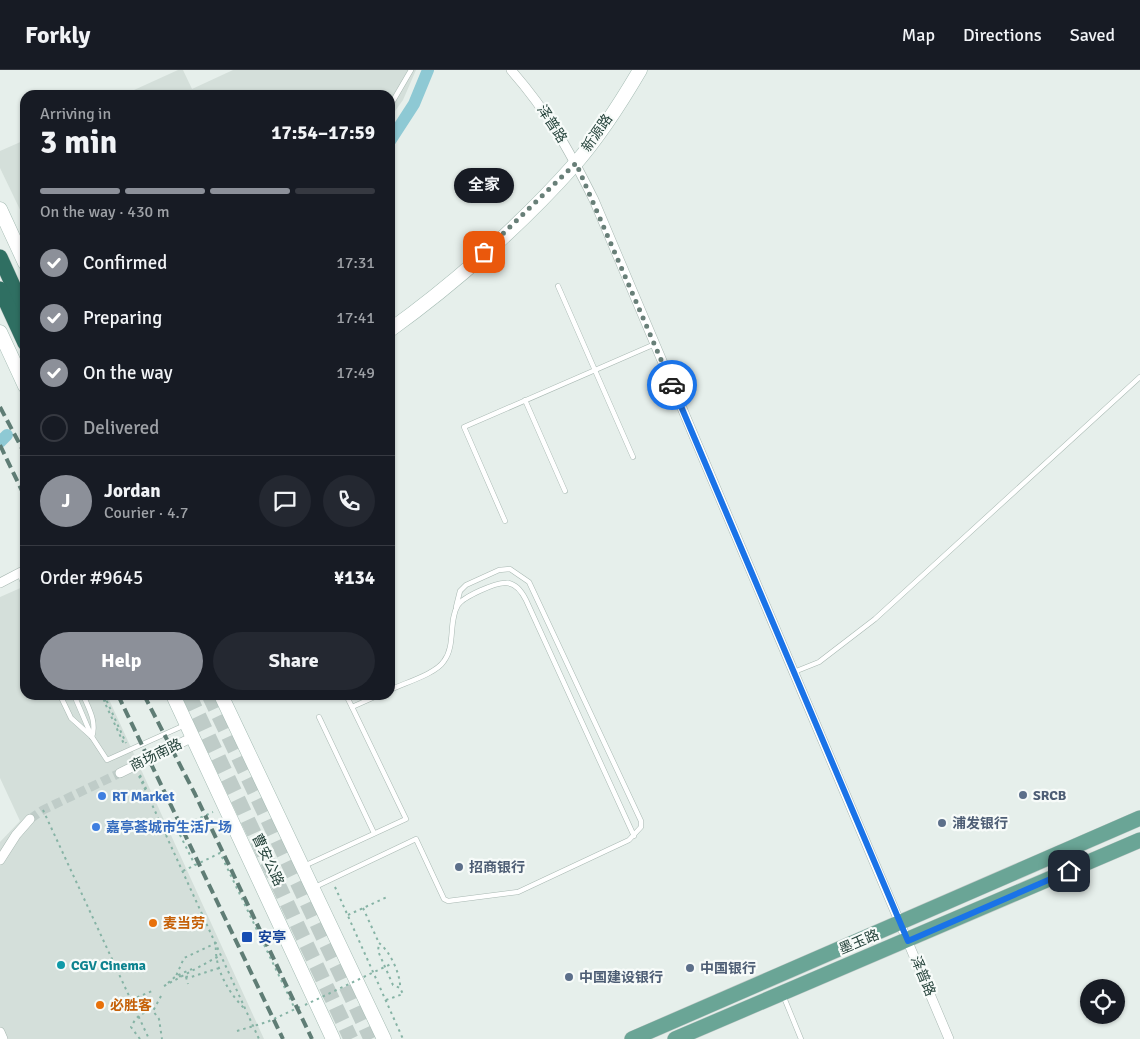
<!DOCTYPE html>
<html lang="en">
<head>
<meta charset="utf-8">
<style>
	:root { --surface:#171b24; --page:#242831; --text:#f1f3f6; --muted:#9ea1a6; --line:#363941; --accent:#8c9099 }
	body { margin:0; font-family:Signika,"Noto Sans SC",sans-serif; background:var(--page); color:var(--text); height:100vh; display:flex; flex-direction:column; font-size:19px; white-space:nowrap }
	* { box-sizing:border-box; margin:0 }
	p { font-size:16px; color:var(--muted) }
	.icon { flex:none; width:28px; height:28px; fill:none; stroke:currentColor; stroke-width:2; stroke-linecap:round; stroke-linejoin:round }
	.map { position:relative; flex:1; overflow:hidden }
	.drawer { position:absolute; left:20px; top:20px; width:375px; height:610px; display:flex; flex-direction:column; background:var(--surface); border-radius:15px; box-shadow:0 1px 4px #0004 }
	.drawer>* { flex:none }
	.controls { position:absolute; left:1080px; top:909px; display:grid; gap:10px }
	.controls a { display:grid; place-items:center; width:45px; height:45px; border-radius:50%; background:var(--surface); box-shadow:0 1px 4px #0004; font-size:25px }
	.pin { position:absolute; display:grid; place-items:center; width:42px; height:42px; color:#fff; margin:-21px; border-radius:10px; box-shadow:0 2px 8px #0006 }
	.courier { position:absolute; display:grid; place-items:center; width:50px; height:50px; margin:-25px; border:4px solid #1a73e8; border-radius:50%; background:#fff; color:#222; box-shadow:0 1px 6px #0007 }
	.bubble { position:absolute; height:35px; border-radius:18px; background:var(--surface); box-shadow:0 1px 4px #0004; font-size:16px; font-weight:700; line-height:35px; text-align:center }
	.summary em { font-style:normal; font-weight:700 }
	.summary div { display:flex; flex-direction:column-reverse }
	.summary { display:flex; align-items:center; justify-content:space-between; height:85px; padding:0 20px }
	h1 { font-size:32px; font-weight:700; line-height:38px }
	.bar { display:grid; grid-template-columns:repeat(4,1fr); gap:8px 5px; align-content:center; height:60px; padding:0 20px }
	.bar i { height:6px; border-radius:4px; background:var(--line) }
	.bar .active { background:var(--accent) }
	.bar p { grid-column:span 4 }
	.line { display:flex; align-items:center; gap:12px; padding:0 20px; border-top:1px solid var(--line) }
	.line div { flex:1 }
	.round { display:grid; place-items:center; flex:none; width:52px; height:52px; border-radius:26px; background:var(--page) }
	ol { padding:0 20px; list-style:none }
	li { display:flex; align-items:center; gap:15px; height:55px }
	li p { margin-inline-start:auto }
	li .icon { padding:5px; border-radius:50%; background:var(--accent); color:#fff; stroke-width:4 }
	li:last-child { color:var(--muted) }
	li i { width:28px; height:28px; border:2px solid var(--line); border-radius:50% }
	.action { display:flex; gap:10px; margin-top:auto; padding:10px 20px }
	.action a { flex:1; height:58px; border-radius:30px; background:var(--accent); color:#fff; font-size:20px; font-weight:700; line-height:58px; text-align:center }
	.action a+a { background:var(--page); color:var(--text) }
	header { display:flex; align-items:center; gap:30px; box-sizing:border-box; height:70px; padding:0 25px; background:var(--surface); border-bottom:1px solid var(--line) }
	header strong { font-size:24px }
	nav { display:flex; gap:28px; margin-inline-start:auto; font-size:18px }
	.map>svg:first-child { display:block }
</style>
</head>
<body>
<header>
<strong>Forkly</strong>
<nav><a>Map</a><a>Directions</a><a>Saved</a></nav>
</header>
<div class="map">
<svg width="1140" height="969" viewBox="0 0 1140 969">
	<rect width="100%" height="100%" fill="#e6efeb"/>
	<!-- built -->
	<g fill="#d4dfda">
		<path d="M 178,0 L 183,0 L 192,19 L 233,0 L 416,0 L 403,30 L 390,48 L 390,25 L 123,25 Z"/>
		<path d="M 25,70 L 25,150 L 0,98 L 0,81 Z"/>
		<path d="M 25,516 L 25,625 L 107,625 L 264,969 L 5,969 L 0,959 L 0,772 L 20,751 L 0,708 L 0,527 Z"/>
	</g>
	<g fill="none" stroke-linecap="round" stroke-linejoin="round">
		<!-- canal -->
		<g stroke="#8ec9d4" stroke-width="12">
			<path d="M 390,71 L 414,34 L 428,0"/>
			<path d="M 0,372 L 7,365"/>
		</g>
		<!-- street-tunnel -->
		<path stroke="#bfccc8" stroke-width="9" stroke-dasharray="9 4.5" stroke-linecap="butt" d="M 30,749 L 43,740 L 120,703"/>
		<!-- highway-tunnel -->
		<g stroke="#bfccc8" stroke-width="15" stroke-dasharray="15 8" stroke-linecap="butt">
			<path d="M 189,625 L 351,969"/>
			<path d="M 209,625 L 371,969"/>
		</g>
		<defs>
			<g id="lane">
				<path d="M 390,36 L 411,0"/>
				<path d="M 558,216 L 633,387"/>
				<path d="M 525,330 L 565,421"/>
				<path d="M 505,451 L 464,357 L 655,274"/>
				<path d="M 19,503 L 25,517"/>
				<path d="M 794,602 L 819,592 L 875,549 L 1140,307"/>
				<path d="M 390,620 C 404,613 436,604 444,591 C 456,575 448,551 458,535 C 463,527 496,512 506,513 C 515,513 522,522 526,530 L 634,766"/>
				<path d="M 60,625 L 71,648 L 91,666"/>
				<path d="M 74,625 L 92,667 L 107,690 L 185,655"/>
				<path d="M 83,625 C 89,639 97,652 92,667"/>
				<path d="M 346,625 L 352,637"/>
				<path d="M 319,647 L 374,763"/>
				<path d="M 304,796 L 406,749 L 352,637 L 379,625"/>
				<path d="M 315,817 L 416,769 L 444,829 L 448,831 L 518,822 L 629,770 L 641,757 L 641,751 L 529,512 L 510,499 L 499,500 L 466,515 L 460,521 L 456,537"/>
				<path d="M 783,925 L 801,969"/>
			</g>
			<g id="street">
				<path d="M 511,0 C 548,42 569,80 594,130 L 949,969"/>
				<path d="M 0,513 L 25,500"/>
				<path d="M 120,703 L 193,667"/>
				<path d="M 0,790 L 16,765 L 30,749"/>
				<path d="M 0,962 L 3,969"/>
			</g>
			<g id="secondary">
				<path d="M 0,139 L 25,193"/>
				<path d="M 390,260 C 454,214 523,153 575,94 C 597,69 623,29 640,0"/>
				<path d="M 0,262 L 25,316"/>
				<path d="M 173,625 L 333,969"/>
				<path d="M 221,625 L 384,969"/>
			</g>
			<g id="primary">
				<path d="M 632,969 L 1140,748"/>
				<path d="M 675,969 L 1140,770"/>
			</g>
			<g id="highway">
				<path d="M 0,187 L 25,242"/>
				<path d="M 0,219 L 25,273"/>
			</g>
		</defs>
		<!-- lane casing -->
		<use href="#lane" stroke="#a8b8b2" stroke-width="5.5"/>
		<!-- street casing -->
		<use href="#street" stroke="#a8b8b2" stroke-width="10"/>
		<!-- secondary casing -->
		<use href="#secondary" stroke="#a4bbb3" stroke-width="15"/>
		<!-- primary casing -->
		<use href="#primary" stroke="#c2cac8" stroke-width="16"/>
		<!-- highway casing -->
		<use href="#highway" stroke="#c2cac8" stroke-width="16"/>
		<!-- path -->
		<g stroke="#86b3a5" stroke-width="2" stroke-dasharray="2.5 4" stroke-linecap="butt">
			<path d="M 104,625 L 126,673"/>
			<path d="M 106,630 L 104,631 L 124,674"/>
			<path d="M 140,705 L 151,730"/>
			<path d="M 139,706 L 259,969"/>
			<path d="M 43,740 L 149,969"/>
			<path d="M 177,759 L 195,795"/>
			<path d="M 165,764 L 213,742"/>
			<path d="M 183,801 L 220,783 L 295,939"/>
			<path d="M 335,817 L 403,969"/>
			<path d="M 363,838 L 379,873"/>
			<path d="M 348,845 L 387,827"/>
			<path d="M 379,873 C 390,881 401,905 400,918 L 393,915 L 378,881 Z"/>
			<path d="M 219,898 L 191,907 L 176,906 L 184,888 L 216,873 C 214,897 227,921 244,938"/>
			<path d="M 186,907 L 188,914"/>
			<path d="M 168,913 L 176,906 L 192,899"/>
			<path d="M 164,916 L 221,885"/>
			<path d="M 161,926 L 153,941 L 159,949 L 162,969"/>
			<path d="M 131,930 L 152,921"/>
			<path d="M 386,930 L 403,924 L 400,918"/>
			<path d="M 237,961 L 267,952 L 302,936"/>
			<path d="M 140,969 L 131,957 C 136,947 141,942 153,941"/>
		</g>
		<!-- lane -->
		<use href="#lane" stroke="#fff" stroke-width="4.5"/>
		<!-- street -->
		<use href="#street" stroke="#fff" stroke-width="9"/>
		<!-- secondary -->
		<use href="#secondary" stroke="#fff" stroke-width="14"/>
		<!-- primary -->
		<use href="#primary" stroke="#6aa596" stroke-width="15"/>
		<!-- highway -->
		<use href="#highway" stroke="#2f6f62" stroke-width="15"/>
		<!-- rail -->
		<g stroke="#5f7d75" stroke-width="4" stroke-dasharray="10 5" stroke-linecap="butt">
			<path d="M 0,337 L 25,384"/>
			<path d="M 0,375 L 25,427"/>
			<path d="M 118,625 L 283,969"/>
			<path d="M 144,625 L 195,724 L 312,969"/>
		</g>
		<!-- path-bridge -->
		<path stroke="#86b3a5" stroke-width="2" stroke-dasharray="2.5 4" stroke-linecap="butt" d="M 305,935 L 393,893"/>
	</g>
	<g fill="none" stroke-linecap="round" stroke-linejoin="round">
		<!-- done -->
		<path stroke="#687f78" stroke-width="5" stroke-dasharray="0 9" d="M 484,182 L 576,93 L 672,315"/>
		<!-- route -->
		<path stroke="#1a73e8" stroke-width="6" d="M 672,315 L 908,871 L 1069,801"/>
	</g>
	<!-- markers -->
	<g fill="#5c6f8a" stroke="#f7fbf9" stroke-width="2">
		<circle cx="1023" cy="725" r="5"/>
		<circle cx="942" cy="753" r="5"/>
		<circle cx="459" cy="797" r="5"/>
		<circle cx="690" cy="898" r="5"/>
		<circle cx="569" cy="907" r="5"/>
	</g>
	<g fill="#3f7fe0" stroke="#f7fbf9" stroke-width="2">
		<circle cx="102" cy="726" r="5"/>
		<circle cx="96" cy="757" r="5"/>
	</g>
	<g fill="#e8710a" stroke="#f7fbf9" stroke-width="2">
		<circle cx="153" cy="853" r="5"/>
		<circle cx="100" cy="935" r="5"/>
	</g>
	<rect fill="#1a4fb4" stroke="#f7fbf9" stroke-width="2" x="241" y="861" width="12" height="12" rx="2.5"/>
	<circle fill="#0f9aa8" stroke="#f7fbf9" stroke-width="2" cx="61" cy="895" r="5"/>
	<g text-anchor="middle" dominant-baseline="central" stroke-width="4.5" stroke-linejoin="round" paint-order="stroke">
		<!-- street labels -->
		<g font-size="14" fill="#24423a" stroke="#f7fbf9">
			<text transform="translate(552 54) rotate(57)">泽普路</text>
			<text transform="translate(597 63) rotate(-55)">新源路</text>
			<text transform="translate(156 685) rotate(-26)">商场南路</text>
			<text transform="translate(268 790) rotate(65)">曹安公路</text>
			<text transform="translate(859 872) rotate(-23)">墨玉路</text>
			<text transform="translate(923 906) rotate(67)">泽普路</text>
		</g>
		<!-- service labels -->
		<g font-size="14" font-weight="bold" fill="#4e5e75" stroke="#f7fbf9" text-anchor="start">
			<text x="1033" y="725">SRCB</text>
			<text x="952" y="753">浦发银行</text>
			<text x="469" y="797">招商银行</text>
			<text x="700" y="898">中国银行</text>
			<text x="579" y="907">中国建设银行</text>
		</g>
		<!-- shop labels -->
		<g font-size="14" font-weight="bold" fill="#366cbe" stroke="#f7fbf9" text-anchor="start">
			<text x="112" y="726">RT Market</text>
			<text x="106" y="757">嘉亭荟城市生活广场</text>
		</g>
		<!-- food labels -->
		<g font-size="14" font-weight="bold" fill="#c56008" stroke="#f7fbf9" text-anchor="start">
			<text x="163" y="853">麦当劳</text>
			<text x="110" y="935">必胜客</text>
		</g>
		<!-- transit labels -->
		<g font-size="14" font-weight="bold" fill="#164399" stroke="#f7fbf9" text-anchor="start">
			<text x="258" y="867">安亭</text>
		</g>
		<!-- culture labels -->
		<g font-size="14" font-weight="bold" fill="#0d838f" stroke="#f7fbf9" text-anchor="start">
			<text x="71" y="895">CGV Cinema</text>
		</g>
	</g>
</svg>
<div class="controls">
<a><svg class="icon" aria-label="locate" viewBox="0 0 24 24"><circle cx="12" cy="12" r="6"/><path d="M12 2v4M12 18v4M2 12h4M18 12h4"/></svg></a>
</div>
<div class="pin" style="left:484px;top:182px;background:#ea580c"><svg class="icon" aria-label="bag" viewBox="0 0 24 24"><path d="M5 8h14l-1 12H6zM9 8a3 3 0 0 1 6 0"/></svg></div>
<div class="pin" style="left:1069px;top:801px;background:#1f2937"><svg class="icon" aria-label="home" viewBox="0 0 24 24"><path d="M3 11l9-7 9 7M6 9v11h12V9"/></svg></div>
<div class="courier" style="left:672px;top:315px"><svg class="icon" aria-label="car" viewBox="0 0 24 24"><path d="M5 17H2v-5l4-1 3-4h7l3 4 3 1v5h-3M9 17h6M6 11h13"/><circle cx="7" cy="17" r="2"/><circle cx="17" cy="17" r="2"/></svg></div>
<div class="bubble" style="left:454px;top:98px;width:60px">全家</div>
<section class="drawer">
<div class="summary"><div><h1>3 min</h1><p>Arriving in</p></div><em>17:54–17:59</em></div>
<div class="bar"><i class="active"></i><i class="active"></i><i class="active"></i><i></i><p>On the way · 430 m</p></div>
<ol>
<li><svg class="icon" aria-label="check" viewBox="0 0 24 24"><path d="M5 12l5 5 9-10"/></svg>Confirmed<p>17:31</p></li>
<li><svg class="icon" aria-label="check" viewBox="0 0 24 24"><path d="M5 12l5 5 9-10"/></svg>Preparing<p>17:41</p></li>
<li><svg class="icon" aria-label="check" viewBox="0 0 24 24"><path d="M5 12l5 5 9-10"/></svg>On the way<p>17:49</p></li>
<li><i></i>Delivered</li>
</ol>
<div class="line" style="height:90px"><b class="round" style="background:var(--accent);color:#fff">J</b><div><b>Jordan</b><p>Courier · 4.7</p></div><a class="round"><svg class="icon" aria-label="chat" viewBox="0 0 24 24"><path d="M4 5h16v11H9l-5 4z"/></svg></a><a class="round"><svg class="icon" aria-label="phone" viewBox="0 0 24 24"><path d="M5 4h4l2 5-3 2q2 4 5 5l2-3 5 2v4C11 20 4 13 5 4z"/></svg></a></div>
<div class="line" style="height:65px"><div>Order #9645</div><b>¥134</b></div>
<div class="action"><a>Help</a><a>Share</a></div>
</section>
</div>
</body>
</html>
